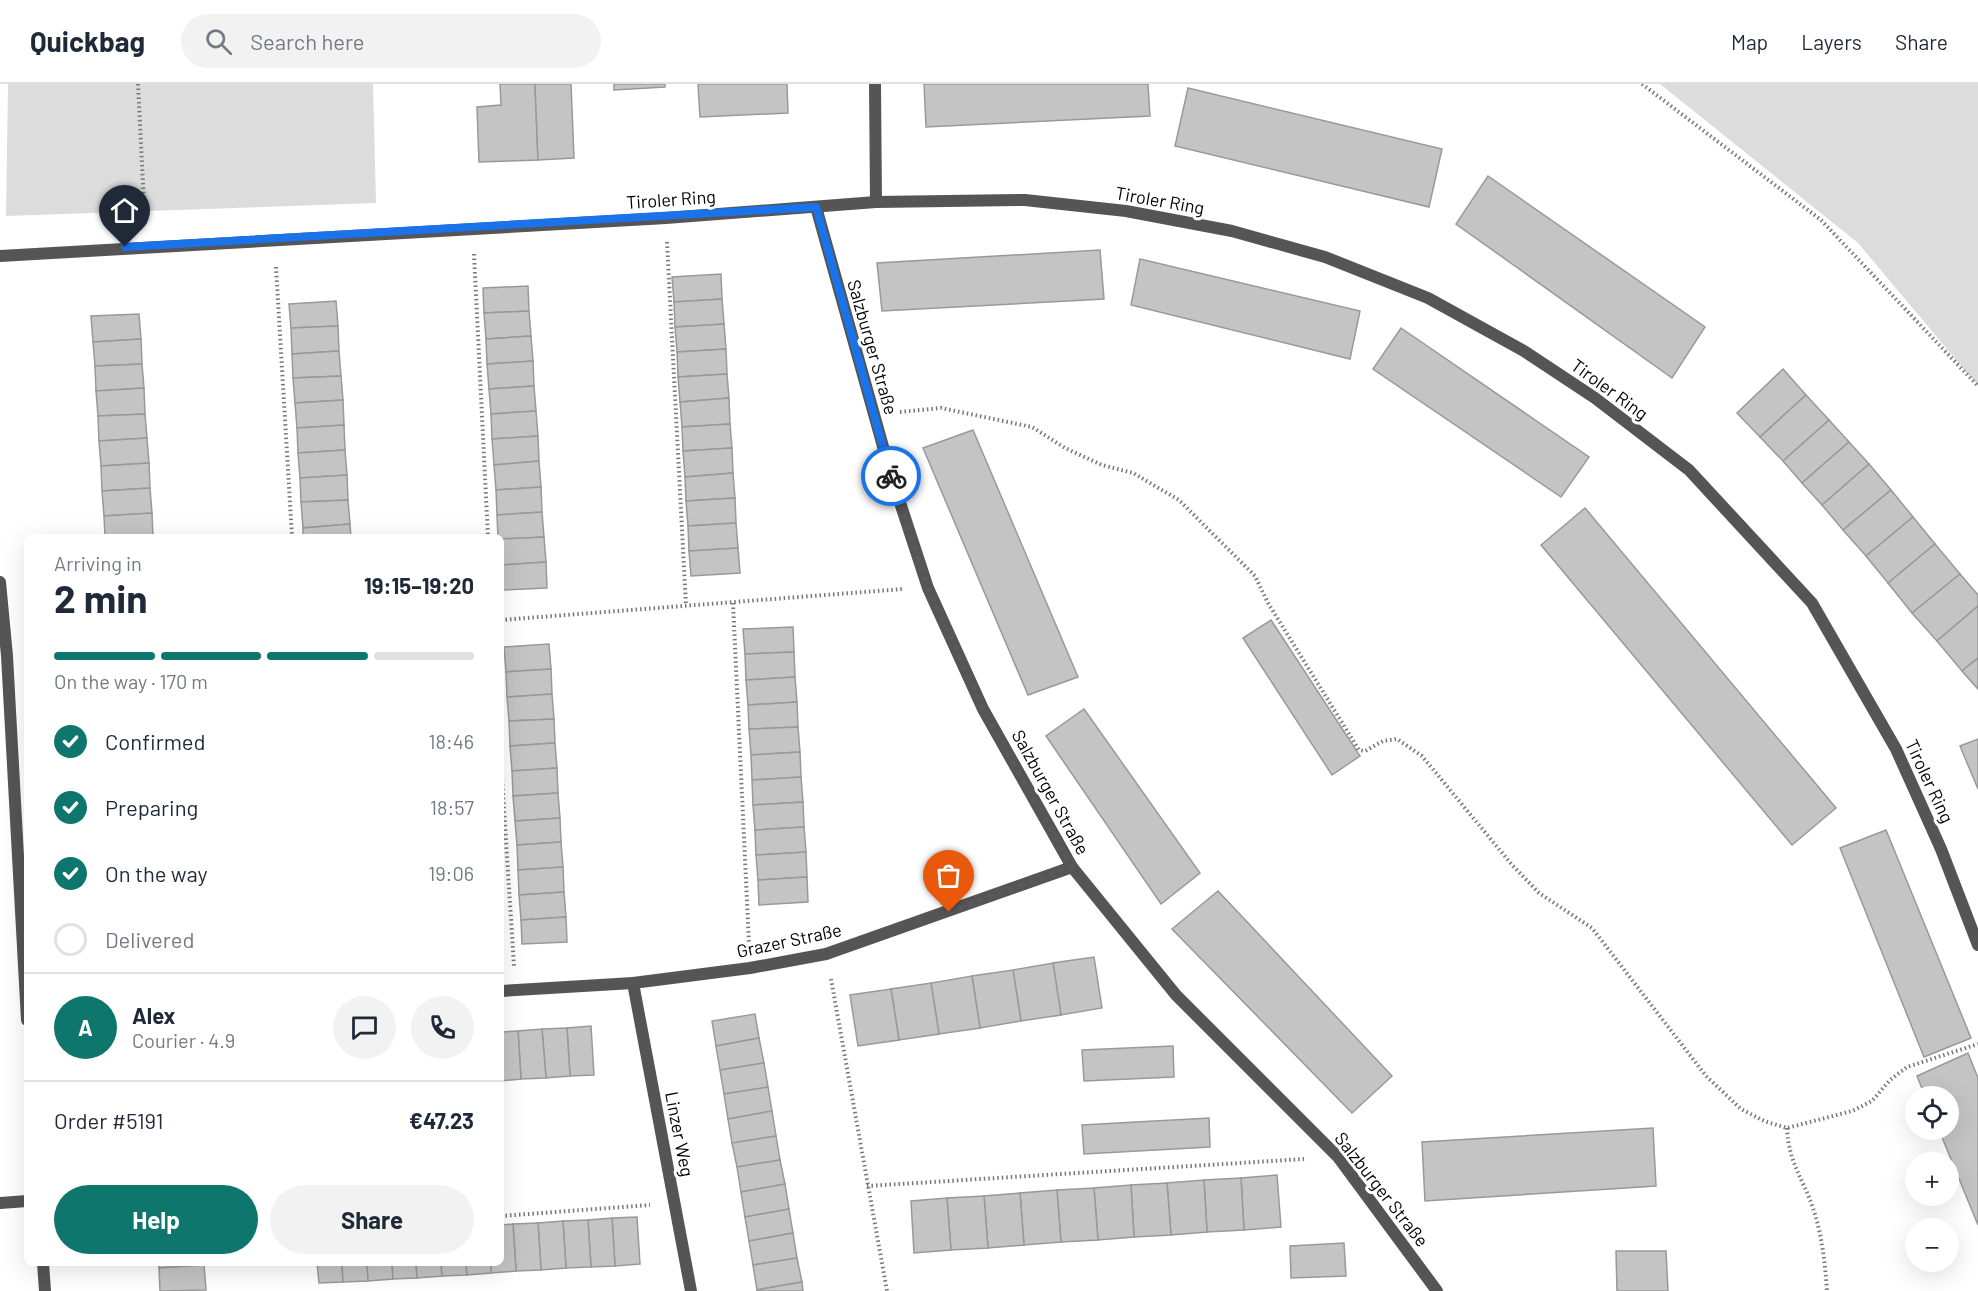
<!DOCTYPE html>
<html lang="en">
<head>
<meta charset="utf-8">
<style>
	:root { --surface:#fff; --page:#f2f2f3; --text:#1f2937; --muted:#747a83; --line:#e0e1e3; --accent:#0f766e }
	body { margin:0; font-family:Barlow,sans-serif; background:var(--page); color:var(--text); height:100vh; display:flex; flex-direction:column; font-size:22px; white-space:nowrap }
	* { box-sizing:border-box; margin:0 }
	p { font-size:20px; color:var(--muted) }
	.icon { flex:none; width:33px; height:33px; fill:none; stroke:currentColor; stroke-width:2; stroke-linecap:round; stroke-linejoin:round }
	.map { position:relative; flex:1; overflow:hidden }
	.panel { position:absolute; left:24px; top:450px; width:480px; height:732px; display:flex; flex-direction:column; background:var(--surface); border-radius:9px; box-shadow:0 6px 24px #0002 }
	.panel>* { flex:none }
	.buttons { position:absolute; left:1905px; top:1002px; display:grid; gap:12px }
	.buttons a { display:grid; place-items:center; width:54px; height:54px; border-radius:50%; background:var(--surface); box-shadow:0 6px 24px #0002; font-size:30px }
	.pin { position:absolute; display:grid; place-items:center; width:51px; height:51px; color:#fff; margin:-62px -26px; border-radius:50% 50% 50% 0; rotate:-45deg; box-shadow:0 0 6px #0007 }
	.pin .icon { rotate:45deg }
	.courier { position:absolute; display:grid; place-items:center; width:60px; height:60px; margin:-30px; border:4px solid #1a73e8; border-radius:50%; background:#fff; color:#222; box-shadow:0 2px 8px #0007 }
	.head em { font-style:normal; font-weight:700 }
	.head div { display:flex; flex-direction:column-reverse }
	.head { display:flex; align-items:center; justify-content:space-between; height:102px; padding:0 30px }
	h1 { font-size:39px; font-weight:700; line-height:45px }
	.bar { display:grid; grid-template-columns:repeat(4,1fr); gap:9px 6px; align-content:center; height:72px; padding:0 30px }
	.bar i { height:8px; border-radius:4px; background:var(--line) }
	.bar .current { background:var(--accent) }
	.bar p { grid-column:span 4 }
	.line { display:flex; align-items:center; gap:15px; padding:0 30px; border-top:2px solid var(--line) }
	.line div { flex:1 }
	.round { display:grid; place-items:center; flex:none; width:63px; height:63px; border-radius:32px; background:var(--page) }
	ol { padding:0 30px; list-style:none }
	li { display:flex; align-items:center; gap:18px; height:66px }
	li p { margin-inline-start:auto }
	li .icon { padding:6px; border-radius:50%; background:var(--accent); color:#fff; stroke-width:4 }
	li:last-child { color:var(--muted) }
	li i { width:33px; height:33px; border:3px solid var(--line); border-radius:50% }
	.primary-button { display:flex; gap:12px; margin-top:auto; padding:12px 30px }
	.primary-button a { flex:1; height:69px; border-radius:36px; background:var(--accent); color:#fff; font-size:24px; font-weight:700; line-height:69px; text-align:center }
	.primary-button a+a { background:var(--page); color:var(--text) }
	header { display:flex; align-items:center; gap:36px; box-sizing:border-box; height:84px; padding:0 30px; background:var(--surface); border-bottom:2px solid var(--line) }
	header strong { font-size:28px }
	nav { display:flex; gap:33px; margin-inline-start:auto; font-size:21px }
	.search { width:420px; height:54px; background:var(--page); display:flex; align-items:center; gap:15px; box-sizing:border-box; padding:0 21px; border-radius:33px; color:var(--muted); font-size:22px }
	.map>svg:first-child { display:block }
</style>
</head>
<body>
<header>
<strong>Quickbag</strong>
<div class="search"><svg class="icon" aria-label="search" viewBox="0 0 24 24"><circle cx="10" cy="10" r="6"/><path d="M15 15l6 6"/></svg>Search here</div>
<nav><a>Map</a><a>Layers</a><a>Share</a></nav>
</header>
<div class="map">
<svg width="1978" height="1207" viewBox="0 0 1978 1207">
	<rect width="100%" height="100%" fill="#fff"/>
	<!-- green -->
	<g fill="#dcdcdc">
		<path d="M 8,0 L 373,0 L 376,119 L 6,132 Z"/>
		<path d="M 1660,0 L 1978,0 L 1978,302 L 1858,159 Z"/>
	</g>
	<!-- building -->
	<g fill="#c4c4c4" stroke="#999" stroke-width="1.5">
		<path d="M 500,0 L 535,0 L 538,76 L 479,78 L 477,23 L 501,21 Z"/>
		<path d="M 535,0 L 571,0 L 574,74 L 538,76 Z"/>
		<path d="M 614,0 L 665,0 L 665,3 L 614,6 Z"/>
		<path d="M 698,0 L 787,0 L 788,29 L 700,33 Z"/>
		<path d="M 924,0 L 1148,0 L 1150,32 L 926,43 Z"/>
		<path d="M 1188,4 L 1442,65 L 1429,123 L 1175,62 Z"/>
		<path d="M 1488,92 L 1705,243 L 1672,294 L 1456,140 Z"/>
		<path d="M 1100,166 L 1104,215 L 882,227 L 877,179 Z"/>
		<path d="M 1140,175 L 1360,227 L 1350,275 L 1131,221 Z"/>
		<path d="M 721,190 L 722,215 L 674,218 L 672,193 Z"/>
		<path d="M 528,202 L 529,227 L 484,229 L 483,204 Z"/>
		<path d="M 722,215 L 724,240 L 675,243 L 674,218 Z"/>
		<path d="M 336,217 L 338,242 L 291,244 L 289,220 Z"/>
		<path d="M 529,227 L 531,252 L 486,255 L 484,229 Z"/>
		<path d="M 139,230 L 141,255 L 93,258 L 91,232 Z"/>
		<path d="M 724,240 L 726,265 L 677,268 L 675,243 Z"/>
		<path d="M 338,242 L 339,267 L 292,270 L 291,244 Z"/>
		<path d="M 1401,244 L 1589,373 L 1561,413 L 1373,285 Z"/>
		<path d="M 531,252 L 533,277 L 487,280 L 486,255 Z"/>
		<path d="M 141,255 L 142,280 L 95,282 L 93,258 Z"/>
		<path d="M 726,265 L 727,290 L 678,293 L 677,268 Z"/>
		<path d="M 339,267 L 341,292 L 293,294 L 292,270 Z"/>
		<path d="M 533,277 L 534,302 L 489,305 L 487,280 Z"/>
		<path d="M 142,280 L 144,304 L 96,307 L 95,282 Z"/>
		<path d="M 1783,285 L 1806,311 L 1760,353 L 1737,329 Z"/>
		<path d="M 727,290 L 729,314 L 680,318 L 678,293 Z"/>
		<path d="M 341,292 L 343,316 L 295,319 L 293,294 Z"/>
		<path d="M 534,302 L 536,327 L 491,330 L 489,305 Z"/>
		<path d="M 144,304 L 145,330 L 98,332 L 96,307 Z"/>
		<path d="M 1806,311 L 1829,336 L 1783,377 L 1760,353 Z"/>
		<path d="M 729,314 L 730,340 L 682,343 L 680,318 Z"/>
		<path d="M 343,316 L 344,341 L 297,344 L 295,319 Z"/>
		<path d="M 536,327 L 538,352 L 492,355 L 491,330 Z"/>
		<path d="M 145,330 L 147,354 L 99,357 L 98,332 Z"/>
		<path d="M 1829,336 L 1849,358 L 1802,399 L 1783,377 Z"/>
		<path d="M 730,340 L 732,364 L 683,367 L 682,343 Z"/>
		<path d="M 344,341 L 345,366 L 298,369 L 297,344 Z"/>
		<path d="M 973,346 L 1078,593 L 1028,611 L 923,364 Z"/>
		<path d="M 538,352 L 539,377 L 494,381 L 492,355 Z"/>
		<path d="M 147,354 L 149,379 L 101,382 L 99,357 Z"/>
		<path d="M 1849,358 L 1869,380 L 1822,421 L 1802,399 Z"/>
		<path d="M 732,364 L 733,389 L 685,393 L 683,367 Z"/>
		<path d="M 345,366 L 347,391 L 300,394 L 298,369 Z"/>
		<path d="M 539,377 L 541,403 L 496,406 L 494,381 Z"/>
		<path d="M 149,379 L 150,404 L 102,407 L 101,382 Z"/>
		<path d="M 1869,380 L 1891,406 L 1843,446 L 1822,421 Z"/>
		<path d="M 733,389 L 735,414 L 686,417 L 685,393 Z"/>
		<path d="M 347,391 L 348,416 L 301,418 L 300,394 Z"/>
		<path d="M 541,403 L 542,428 L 497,431 L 496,406 Z"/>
		<path d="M 150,404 L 152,429 L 104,432 L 102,407 Z"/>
		<path d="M 1891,406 L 1913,433 L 1866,472 L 1843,446 Z"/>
		<path d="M 735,414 L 736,439 L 688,442 L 686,417 Z"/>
		<path d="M 348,416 L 350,440 L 303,444 L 301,418 Z"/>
		<path d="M 1585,424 L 1836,724 L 1792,761 L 1541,461 Z"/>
		<path d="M 542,428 L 544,453 L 501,455 L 498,453 L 497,431 Z"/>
		<path d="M 152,429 L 153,453 L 105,453 L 104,432 Z"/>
		<path d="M 1913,433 L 1935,460 L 1888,499 L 1866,472 Z"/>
		<path d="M 736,439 L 738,464 L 689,467 L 688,442 Z"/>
		<path d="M 350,440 L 351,453 L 303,453 L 303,444 Z"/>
		<path d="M 544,453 L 546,478 L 501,481 L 501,455 Z"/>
		<path d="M 1935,460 L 1960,490 L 1912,529 L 1888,499 Z"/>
		<path d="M 738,464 L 740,489 L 691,492 L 689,467 Z"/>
		<path d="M 546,478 L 547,504 L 502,506 L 501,481 Z"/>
		<path d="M 1960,490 L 1978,511 L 1978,522 L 1937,557 L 1912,529 Z"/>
		<path d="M 1978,522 L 1978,574 L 1962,587 L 1937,557 Z"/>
		<path d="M 1271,536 L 1360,672 L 1332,691 L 1243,554 Z"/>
		<path d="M 793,543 L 794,568 L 745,570 L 743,545 Z"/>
		<path d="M 549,560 L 551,585 L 506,588 L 504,563 Z"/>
		<path d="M 794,568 L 795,593 L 746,596 L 745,570 Z"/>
		<path d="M 1978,574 L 1978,605 L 1962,587 Z"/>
		<path d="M 551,585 L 552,610 L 507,613 L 506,588 Z"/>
		<path d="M 795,593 L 797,618 L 748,621 L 746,596 Z"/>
		<path d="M 552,610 L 554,635 L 509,637 L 507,613 Z"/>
		<path d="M 797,618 L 798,643 L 749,645 L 748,621 Z"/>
		<path d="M 1084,625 L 1200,789 L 1161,820 L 1046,652 Z"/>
		<path d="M 554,635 L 555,659 L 510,662 L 509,637 Z"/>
		<path d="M 798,643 L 800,668 L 751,671 L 749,645 Z"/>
		<path d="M 1978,655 L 1978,705 L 1960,662 Z"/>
		<path d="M 555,659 L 557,684 L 512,687 L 510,662 Z"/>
		<path d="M 800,668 L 801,693 L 752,696 L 751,671 Z"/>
		<path d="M 557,684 L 558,709 L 513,712 L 512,687 Z"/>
		<path d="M 801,693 L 803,718 L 753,721 L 752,696 Z"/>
		<path d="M 558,709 L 560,734 L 515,737 L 513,712 Z"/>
		<path d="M 803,718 L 804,743 L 755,746 L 753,721 Z"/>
		<path d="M 560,734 L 561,758 L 517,761 L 515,737 Z"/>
		<path d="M 804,743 L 806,768 L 756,771 L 755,746 Z"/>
		<path d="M 1886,746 L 1971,954 L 1924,973 L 1840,764 Z"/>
		<path d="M 561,758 L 563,783 L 518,786 L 517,761 Z"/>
		<path d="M 806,768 L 807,793 L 758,796 L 756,771 Z"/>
		<path d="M 563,783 L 564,808 L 519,811 L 518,786 Z"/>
		<path d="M 807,793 L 808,818 L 759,821 L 758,796 Z"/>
		<path d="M 1218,807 L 1392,992 L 1352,1029 L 1172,845 Z"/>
		<path d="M 564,808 L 566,833 L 521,836 L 519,811 Z"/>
		<path d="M 566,833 L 567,858 L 522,860 L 521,836 Z"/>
		<path d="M 1094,873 L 1102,924 L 1061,931 L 1053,879 Z"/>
		<path d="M 1053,879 L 1061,931 L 1021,937 L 1013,886 Z"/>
		<path d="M 1013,886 L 1021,937 L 980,944 L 972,892 Z"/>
		<path d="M 972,892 L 980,944 L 939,950 L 931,899 Z"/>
		<path d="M 931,899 L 939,950 L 899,956 L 891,905 Z"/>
		<path d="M 891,905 L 899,956 L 858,962 L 850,911 Z"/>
		<path d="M 755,930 L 759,954 L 716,962 L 712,937 Z"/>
		<path d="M 591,942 L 594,991 L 570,992 L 567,944 Z"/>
		<path d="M 567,944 L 570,992 L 546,994 L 542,945 Z"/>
		<path d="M 542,945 L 546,994 L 521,995 L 518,947 Z"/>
		<path d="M 518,947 L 521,995 L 501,997 L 501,948 Z"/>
		<path d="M 759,954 L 764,979 L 720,986 L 716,962 Z"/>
		<path d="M 1173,962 L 1174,993 L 1084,997 L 1082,966 Z"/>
		<path d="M 1968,969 L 1978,994 L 1978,1141 L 1939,1046 L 1948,1046 L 1948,1012 L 1925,1012 L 1917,992 Z"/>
		<path d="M 764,979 L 768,1003 L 724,1010 L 720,986 Z"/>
		<path d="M 768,1003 L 772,1027 L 728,1035 L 724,1010 Z"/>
		<path d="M 772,1027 L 776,1052 L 732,1059 L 728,1035 Z"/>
		<path d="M 1209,1034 L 1210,1063 L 1084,1070 L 1082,1041 Z"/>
		<path d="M 1653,1044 L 1656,1102 L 1425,1117 L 1422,1058 Z"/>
		<path d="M 776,1052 L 780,1076 L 737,1083 L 732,1059 Z"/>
		<path d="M 780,1076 L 785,1100 L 741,1108 L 737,1083 Z"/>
		<path d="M 1277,1091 L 1281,1143 L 1244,1146 L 1241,1094 Z"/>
		<path d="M 1241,1094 L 1244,1146 L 1207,1148 L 1204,1096 Z"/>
		<path d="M 1204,1096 L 1207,1148 L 1171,1151 L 1167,1099 Z"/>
		<path d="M 1167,1099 L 1171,1151 L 1134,1153 L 1131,1101 Z"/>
		<path d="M 785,1100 L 789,1125 L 745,1133 L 741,1108 Z"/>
		<path d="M 1131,1101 L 1134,1153 L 1098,1156 L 1094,1104 Z"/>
		<path d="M 1094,1104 L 1098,1156 L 1061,1158 L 1057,1106 Z"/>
		<path d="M 1057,1106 L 1061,1158 L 1024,1161 L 1020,1109 Z"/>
		<path d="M 1020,1109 L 1024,1161 L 988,1164 L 984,1112 Z"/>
		<path d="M 984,1112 L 988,1164 L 951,1166 L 947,1114 Z"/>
		<path d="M 947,1114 L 951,1166 L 914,1169 L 911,1117 Z"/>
		<path d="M 789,1125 L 793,1149 L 749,1157 L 745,1133 Z"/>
		<path d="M 637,1133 L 640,1180 L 615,1182 L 612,1134 Z"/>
		<path d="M 612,1134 L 615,1182 L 591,1183 L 588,1136 Z"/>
		<path d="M 588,1136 L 591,1183 L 566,1184 L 563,1137 Z"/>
		<path d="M 563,1137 L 566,1184 L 541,1186 L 538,1139 Z"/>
		<path d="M 538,1139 L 541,1186 L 516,1187 L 513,1140 Z"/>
		<path d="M 513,1140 L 516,1187 L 491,1189 L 491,1179 L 501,1179 L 501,1141 Z"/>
		<path d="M 793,1149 L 797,1174 L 753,1181 L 749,1157 Z"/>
		<path d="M 1344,1159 L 1346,1192 L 1291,1194 L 1290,1162 Z"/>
		<path d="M 1616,1167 L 1666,1167 L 1668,1207 L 1617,1207 Z"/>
		<path d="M 797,1174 L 802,1198 L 757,1206 L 753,1181 Z"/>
		<path d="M 159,1179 L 204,1179 L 204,1181 L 159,1184 Z"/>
		<path d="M 317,1179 L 342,1179 L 343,1198 L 319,1199 Z"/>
		<path d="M 342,1179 L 367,1179 L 368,1197 L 343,1198 Z"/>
		<path d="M 367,1179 L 392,1179 L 393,1195 L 368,1197 Z"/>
		<path d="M 392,1179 L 416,1179 L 417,1194 L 393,1195 Z"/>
		<path d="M 416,1179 L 441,1179 L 442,1192 L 417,1194 Z"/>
		<path d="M 441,1179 L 466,1179 L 467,1191 L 442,1192 Z"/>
		<path d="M 466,1179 L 491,1179 L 491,1189 L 467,1191 Z"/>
		<path d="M 204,1181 L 206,1206 L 160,1207 L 159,1184 Z"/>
		<path d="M 802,1198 L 803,1207 L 757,1207 L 757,1206 Z"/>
	</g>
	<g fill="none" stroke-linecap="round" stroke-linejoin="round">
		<!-- path -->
		<g stroke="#777" stroke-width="4" stroke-dasharray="1.5 3" stroke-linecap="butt">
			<path d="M 138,0 L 145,140"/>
			<path d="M 1642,0 L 1821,136 L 1978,302"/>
			<path d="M 667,158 L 686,522"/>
			<path d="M 474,170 L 488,453"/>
			<path d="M 276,183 L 292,453"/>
			<path d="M 900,328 L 941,324 L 1032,343 L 1065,364 L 1102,381 L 1133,389 L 1179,416 L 1255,492 L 1268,519 L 1359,666 L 1365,667 L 1383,657 L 1397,655 L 1422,672 L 1513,782 L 1539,809 L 1592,844 L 1706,992 L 1741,1025 L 1764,1037 L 1787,1044 L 1852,1027 L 1872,1017 L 1890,996 L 1907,983 L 1978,960"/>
			<path d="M 733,519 L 749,860"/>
			<path d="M 501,536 L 903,505"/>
			<path d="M 501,678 L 514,882"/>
			<path d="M 831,895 L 887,1207"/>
			<path d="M 1787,1044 C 1789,1080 1802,1092 1813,1124 C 1822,1151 1825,1178 1827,1207"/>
			<path d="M 867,1102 L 1304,1075"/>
			<path d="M 501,1132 L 650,1121"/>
		</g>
		<!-- service -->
		<path stroke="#555" stroke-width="12" d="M 875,0 L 876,118"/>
		<!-- minor -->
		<g stroke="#555" stroke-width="12">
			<path d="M 816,123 L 891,391 L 928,504 L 983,625 L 1072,783 L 1176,911 L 1338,1073 L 1437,1207"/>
			<path d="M 0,172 L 666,134 L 876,118 L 1025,116 L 1126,127 L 1232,147 L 1325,173 L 1428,214 L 1524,267 L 1595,314 L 1689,386 L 1812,519 L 1896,665 L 1941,765 L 1978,861"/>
			<path d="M 0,498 L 7,572 L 27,936"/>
			<path d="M 633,899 L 691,1207"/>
			<path d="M 501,907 L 633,899 L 750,884 L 826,870 L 1072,783"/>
			<path d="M 0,1119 L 27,1117"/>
			<path d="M 43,1179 L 45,1207"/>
		</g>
	</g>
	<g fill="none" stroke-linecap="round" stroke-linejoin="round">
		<!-- done -->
		<path stroke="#595959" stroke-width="6" stroke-dasharray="0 10.8" d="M 891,392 L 928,504 L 983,625 L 1072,783 L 949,828"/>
		<!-- route -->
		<path stroke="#1a73e8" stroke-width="8" d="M 125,163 L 816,123 L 891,392"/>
	</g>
	<g text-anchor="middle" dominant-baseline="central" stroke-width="6" stroke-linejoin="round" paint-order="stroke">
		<!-- street labels -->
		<g font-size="18" fill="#000" stroke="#fff">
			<text transform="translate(671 115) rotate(-4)">Tiroler Ring</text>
			<text transform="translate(1160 116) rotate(10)">Tiroler Ring</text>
			<text transform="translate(873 263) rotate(74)">Salzburger Straße</text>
			<text transform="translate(1610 305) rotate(36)">Tiroler Ring</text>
			<text transform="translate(1930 697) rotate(65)">Tiroler Ring</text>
			<text transform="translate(1051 708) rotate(61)">Salzburger Straße</text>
			<text transform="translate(789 856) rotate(-12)">Grazer Straße</text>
			<text transform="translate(680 1050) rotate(79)">Linzer Weg</text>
			<text transform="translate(1382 1105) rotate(52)">Salzburger Straße</text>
		</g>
	</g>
</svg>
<div class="buttons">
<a><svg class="icon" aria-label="locate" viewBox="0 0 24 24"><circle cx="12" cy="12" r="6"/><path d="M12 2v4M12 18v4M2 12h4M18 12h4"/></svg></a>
<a>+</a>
<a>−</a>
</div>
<div class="pin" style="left:949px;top:828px;background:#ea580c"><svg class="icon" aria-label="bag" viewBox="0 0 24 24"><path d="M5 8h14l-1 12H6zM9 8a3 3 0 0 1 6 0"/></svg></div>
<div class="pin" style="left:125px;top:163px;background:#1f2937"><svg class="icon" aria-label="home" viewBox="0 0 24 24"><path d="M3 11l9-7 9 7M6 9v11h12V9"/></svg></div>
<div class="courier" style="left:891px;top:392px"><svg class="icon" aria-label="bike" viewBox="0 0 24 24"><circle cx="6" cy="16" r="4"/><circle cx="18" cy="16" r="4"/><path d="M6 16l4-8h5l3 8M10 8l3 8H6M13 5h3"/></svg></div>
<section class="panel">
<div class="head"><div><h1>2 min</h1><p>Arriving in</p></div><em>19:15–19:20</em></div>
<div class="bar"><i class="current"></i><i class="current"></i><i class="current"></i><i></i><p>On the way · 170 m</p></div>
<ol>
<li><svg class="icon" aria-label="check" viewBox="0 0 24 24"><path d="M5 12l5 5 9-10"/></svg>Confirmed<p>18:46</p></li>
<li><svg class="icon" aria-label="check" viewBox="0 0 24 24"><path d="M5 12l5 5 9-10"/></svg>Preparing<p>18:57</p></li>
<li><svg class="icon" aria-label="check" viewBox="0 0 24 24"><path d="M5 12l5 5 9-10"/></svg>On the way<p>19:06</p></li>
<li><i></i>Delivered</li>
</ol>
<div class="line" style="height:108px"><b class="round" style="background:var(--accent);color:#fff">A</b><div><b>Alex</b><p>Courier · 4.9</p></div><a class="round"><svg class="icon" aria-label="chat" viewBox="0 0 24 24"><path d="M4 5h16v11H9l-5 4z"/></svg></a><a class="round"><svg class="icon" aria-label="phone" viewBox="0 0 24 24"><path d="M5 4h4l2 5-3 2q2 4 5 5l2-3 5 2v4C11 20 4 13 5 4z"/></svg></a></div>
<div class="line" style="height:78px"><div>Order #5191</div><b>€47.23</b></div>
<div class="primary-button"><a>Help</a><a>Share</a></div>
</section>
</div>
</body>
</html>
